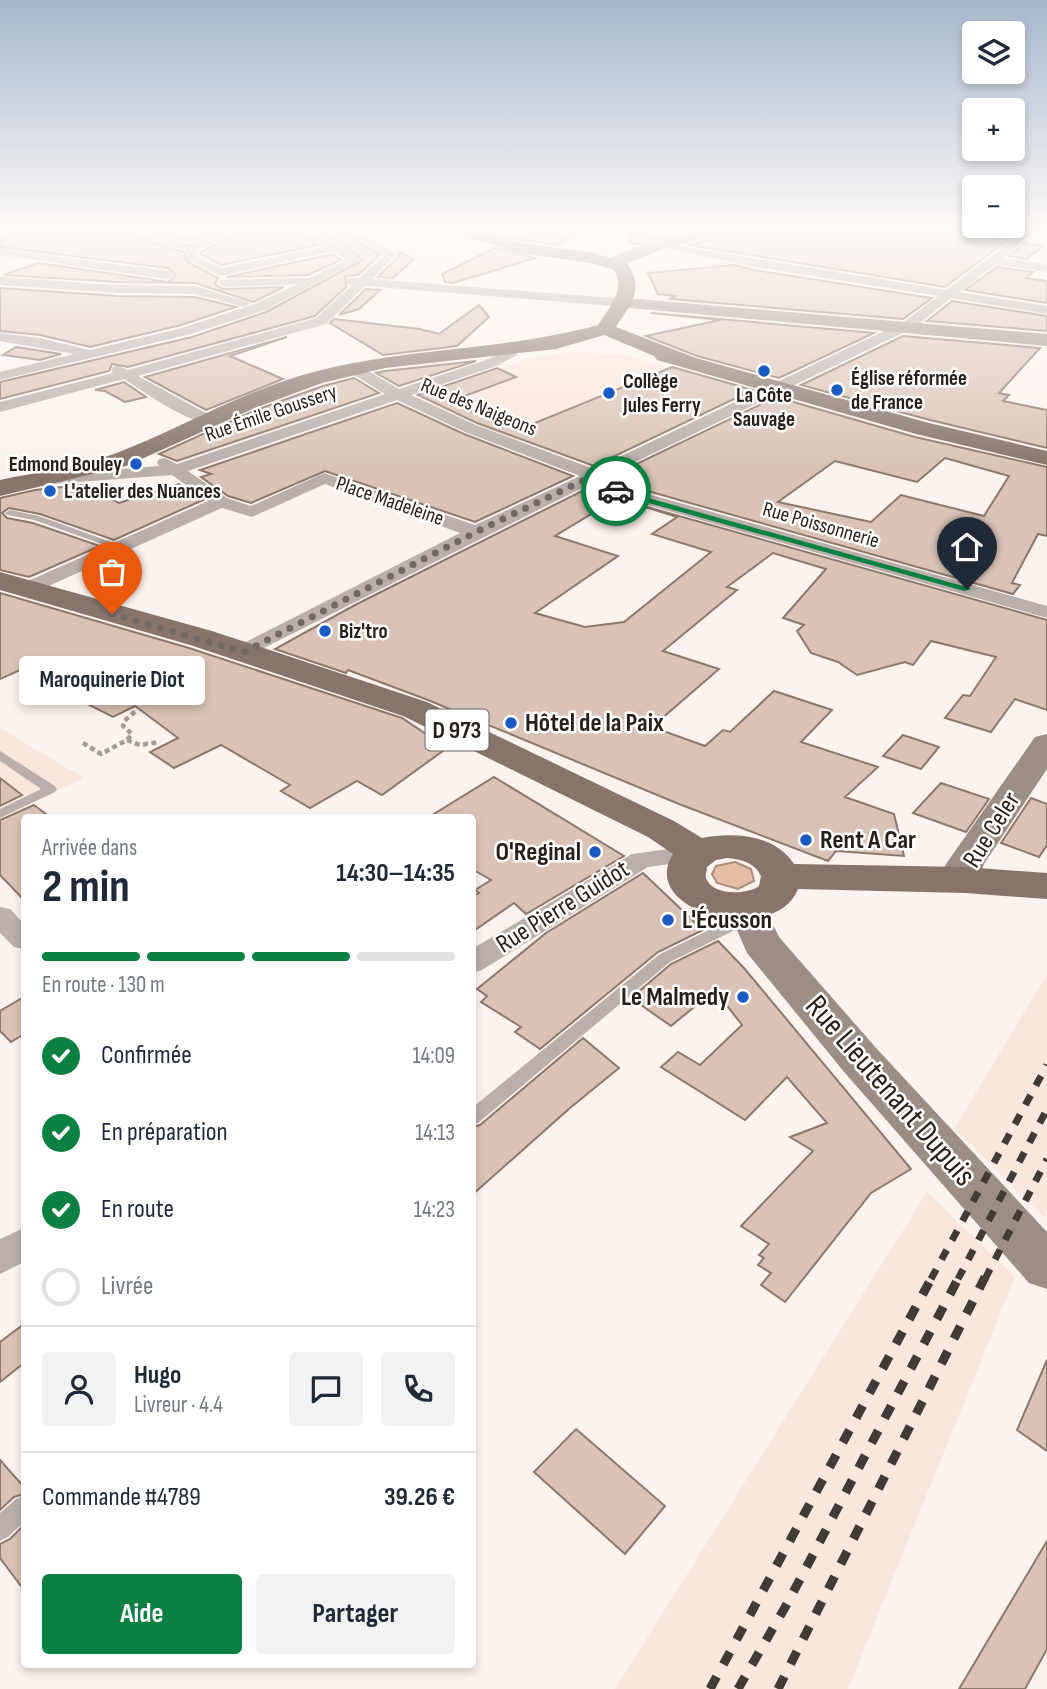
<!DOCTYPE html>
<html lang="fr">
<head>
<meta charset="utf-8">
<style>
	:root { --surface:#fff; --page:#f2f2f3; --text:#1f2937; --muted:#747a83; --line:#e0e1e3; --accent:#0b8043 }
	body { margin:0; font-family:"Sofia Sans Condensed",sans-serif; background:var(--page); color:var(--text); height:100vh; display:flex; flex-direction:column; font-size:26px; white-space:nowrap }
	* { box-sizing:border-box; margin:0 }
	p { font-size:23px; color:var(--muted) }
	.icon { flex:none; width:38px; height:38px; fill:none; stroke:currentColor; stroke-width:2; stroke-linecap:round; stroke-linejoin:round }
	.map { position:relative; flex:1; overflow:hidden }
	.panel { position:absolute; left:21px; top:814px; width:455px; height:854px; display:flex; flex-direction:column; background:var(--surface); border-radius:7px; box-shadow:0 4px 10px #0003 }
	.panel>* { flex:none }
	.fabs { position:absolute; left:962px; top:21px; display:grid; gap:14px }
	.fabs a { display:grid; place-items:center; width:63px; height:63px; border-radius:7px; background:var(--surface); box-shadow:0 4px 10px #0003; font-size:35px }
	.pin { position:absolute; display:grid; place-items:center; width:60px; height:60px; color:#fff; margin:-72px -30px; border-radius:50% 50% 50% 0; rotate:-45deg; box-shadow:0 0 7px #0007 }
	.pin .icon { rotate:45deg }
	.courier { position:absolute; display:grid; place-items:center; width:70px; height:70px; margin:-35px; border:5px solid #0b8043; border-radius:50%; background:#fff; color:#222; box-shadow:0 2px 9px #0007 }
	.bubble { position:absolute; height:49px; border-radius:7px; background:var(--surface); box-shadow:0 4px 10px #0003; font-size:23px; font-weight:700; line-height:49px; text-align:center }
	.summary em { font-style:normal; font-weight:700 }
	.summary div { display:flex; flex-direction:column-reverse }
	.summary { display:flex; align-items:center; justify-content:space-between; height:119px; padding:0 21px }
	h1 { font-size:46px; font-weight:700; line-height:52px }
	.bar { display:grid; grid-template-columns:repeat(4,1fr); gap:10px 7px; align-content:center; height:84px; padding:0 21px }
	.bar i { height:9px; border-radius:5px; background:var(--line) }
	.bar .selected { background:var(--accent) }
	.bar p { grid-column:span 4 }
	.line { display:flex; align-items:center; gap:18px; padding:0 21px; border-top:2px solid var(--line) }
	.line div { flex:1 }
	.round { display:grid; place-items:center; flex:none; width:74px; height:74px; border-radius:7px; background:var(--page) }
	ol { padding:0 21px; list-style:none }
	li { display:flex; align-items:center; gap:21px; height:77px }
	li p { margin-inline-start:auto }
	li .icon { padding:7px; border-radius:50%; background:var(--accent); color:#fff; stroke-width:4 }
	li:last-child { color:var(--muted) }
	li i { width:38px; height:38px; border:4px solid var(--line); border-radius:50% }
	.action { display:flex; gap:14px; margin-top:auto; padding:14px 21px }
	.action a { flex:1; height:80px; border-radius:7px; background:var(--accent); color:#fff; font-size:28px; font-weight:700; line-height:80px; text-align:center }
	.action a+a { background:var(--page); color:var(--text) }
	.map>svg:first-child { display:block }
</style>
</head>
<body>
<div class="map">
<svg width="1047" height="1689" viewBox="0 0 1047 1689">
	<rect width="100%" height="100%" fill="#fdf3ee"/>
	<!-- built -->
	<g fill="#f9e6dc">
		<path d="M 572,352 L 620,354 L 681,372 L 515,441 L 416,398 L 530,358 Z"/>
		<path d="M 0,728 L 84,778 L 0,818 Z"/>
		<path d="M 1047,974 L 1047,1210 L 1044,1217 L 954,1129 Z"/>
		<path d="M 927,1192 L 1015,1277 L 848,1689 L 615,1689 Z"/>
	</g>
	<!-- water -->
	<path fill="#e5bca6" stroke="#ac8d7c" stroke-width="2" d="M 735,862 L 751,869 L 754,881 L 738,889 L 717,883 L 712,874 L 716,866 Z"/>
	<!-- building -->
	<g fill="#dac3b6" stroke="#8d786c" stroke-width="2" fill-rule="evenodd">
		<path d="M 26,231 L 113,231 L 184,252 L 188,262 L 218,278 L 215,284 L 223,289 L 284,287 L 253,302 L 195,283 L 118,282 L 4,275 L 38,263 L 168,282 L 176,276 L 168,268 L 0,247 L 0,242 Z"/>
		<path d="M 148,231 L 216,231 L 190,241 Z"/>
		<path d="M 243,231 L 290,231 L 318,245 L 221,265 L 200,254 L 200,252 Z"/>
		<path d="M 315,231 L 340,231 L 380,255 L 358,275 L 345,276 L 346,287 L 315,316 L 128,367 L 112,364 L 109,371 L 0,399 L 0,382 L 192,337 L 266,312 L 363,260 L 339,241 Z"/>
		<path d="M 528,231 L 581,231 L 557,245 L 515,238 Z"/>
		<path d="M 630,231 L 682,231 L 638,244 L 629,243 Z"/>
		<path d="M 725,231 L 955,231 L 1008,240 L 945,287 L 689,245 L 722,237 Z"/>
		<path d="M 1025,243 L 1043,246 L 1026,259 L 1009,256 Z"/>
		<path d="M 495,248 L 535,258 L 453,283 L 445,282 L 442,274 Z"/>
		<path d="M 399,252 L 414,259 L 393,278 L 378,277 L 399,256 Z"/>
		<path d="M 333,254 L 341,260 L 308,275 L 227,277 Z"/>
		<path d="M 734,265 L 754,270 L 932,298 L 903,319 L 670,299 L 675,296 L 658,294 L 648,273 Z"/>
		<path d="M 997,267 L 1033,272 L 1026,278 L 1047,281 L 1047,303 L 965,290 Z"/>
		<path d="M 0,288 L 118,296 L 195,297 L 236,307 L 181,325 L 90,347 L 40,335 L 0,331 Z"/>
		<path d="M 366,289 L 380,290 L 359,309 L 339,315 Z"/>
		<path d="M 952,301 L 1047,316 L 1047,331 L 927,321 Z"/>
		<path d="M 479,305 L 489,317 L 457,346 L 383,355 L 330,323 L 334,319 L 420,329 L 439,334 Z"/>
		<path d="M 651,313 L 652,313 L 874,333 L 779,378 L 697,356 L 646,336 L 720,320 Z"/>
		<path d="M 903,336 L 1040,348 L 999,393 L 1009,395 L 1003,401 L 1047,410 L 1047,448 L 930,420 L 801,385 Z"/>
		<path d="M 287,337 L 230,356 L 283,379 L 206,410 L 145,377 Z"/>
		<path d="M 16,347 L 61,354 L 40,360 L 3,355 Z"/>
		<path d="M 476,361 L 399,386 L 376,373 L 385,371 Z"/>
		<path d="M 672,367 L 753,390 L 594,466 L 477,423 L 418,395 L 497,368 L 516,377 L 448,402 L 518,430 Z"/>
		<path d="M 354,378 L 379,393 L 177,461 L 159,454 L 256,410 L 323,386 Z"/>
		<path d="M 124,382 L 146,397 L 125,402 L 105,391 L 95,390 Z"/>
		<path d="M 776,397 L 915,437 L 1047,467 L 1047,536 L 1038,534 L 1012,583 L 1020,585 L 1013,594 L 605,479 ZM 945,458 L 1009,476 L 984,516 L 901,495 L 871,522 L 778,502 L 835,461 L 917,482 Z"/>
		<path d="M 397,403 L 464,434 L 573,476 L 475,522 L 325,471 L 251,503 L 228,496 L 201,477 L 211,474 L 200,470 Z"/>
		<path d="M 179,484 L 203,500 L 114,540 L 40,514 L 9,508 L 2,513 L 7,518 L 33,523 L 100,546 L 29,577 L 0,570 L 0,498 L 35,490 L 81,485 L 119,503 Z"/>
		<path d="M 584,490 L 616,499 L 555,536 L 618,556 L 535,613 L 585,627 L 624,622 L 711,552 L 652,534 L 677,517 L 626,501 L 1047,620 L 1047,710 L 1015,699 L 991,732 L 945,718 L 963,695 L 970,696 L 996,657 L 931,641 L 913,665 L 905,662 L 857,675 L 838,662 L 811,653 L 797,631 L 804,625 L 783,618 L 826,569 L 773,553 L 727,587 L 737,590 L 663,651 L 719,669 L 652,727 L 705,746 L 723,730 L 730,732 L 774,691 L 832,710 L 801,742 L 878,767 L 845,797 L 894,814 L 904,856 L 836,851 L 828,861 L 679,804 L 428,700 L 348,670 L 346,673 L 275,649 L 355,605 Z"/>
		<path d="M 0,593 L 189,648 L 402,718 L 447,748 L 382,795 L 357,781 L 310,808 L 281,791 L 290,785 L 221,745 L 174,768 L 150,752 L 178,738 L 135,706 L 113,717 L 20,670 L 0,679 Z"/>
		<path d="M 903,735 L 939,747 L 921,769 L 883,756 Z"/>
		<path d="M 494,777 L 624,856 L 526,914 L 514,903 L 472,932 L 472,897 L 479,893 L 475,890 L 491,880 L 472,869 L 472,817 L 429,817 Z"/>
		<path d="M 0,778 L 22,795 L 0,806 Z"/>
		<path d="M 941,783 L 989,799 L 966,832 L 913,813 Z"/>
		<path d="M 1031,798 L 1047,804 L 1047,845 L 1039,857 L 1001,843 Z"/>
		<path d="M 34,805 L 50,817 L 24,817 L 24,900 L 0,875 L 0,820 Z"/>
		<path d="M 643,873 L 703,930 L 658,952 L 540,1049 L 515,1032 L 521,1027 L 481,1002 L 487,996 L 477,989 L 546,933 Z"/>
		<path d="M 718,941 L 744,968 L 911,1169 L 871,1193 L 785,1302 L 761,1285 L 771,1273 L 758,1265 L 764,1258 L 759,1255 L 769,1244 L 741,1226 L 813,1151 L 790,1137 L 827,1123 L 787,1077 L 745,1120 L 661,1067 L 678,1052 L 700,1065 L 742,1025 L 715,990 L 671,1026 L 631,998 L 671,964 Z"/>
		<path d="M 24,997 L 24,1034 L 11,1042 L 0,1031 L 0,1011 Z"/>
		<path d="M 583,1038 L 619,1068 L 570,1108 L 472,1195 L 472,1127 L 480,1125 Z"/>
		<path d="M 24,1324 L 24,1363 L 0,1382 L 0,1342 Z"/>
		<path d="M 1047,1360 L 1047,1451 L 1017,1430 Z"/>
		<path d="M 576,1429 L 665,1506 L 625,1554 L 534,1472 Z"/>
		<path d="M 0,1460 L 24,1487 L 24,1494 L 14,1497 L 0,1510 Z"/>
		<path d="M 24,1525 L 24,1590 L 0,1558 L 0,1544 L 10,1539 Z"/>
		<path d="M 1047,1541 L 1047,1649 L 1025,1689 L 959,1689 Z"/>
	</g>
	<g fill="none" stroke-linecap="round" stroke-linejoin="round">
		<!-- path -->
		<g stroke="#a49b96" stroke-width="4.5" stroke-dasharray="5 3.5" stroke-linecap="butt">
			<path d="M 127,740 L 140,745 L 159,742"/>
			<path d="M 83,743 L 101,754 L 127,740 L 132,734 L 123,726 L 124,721 L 136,711"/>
		</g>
		<!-- lane -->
		<g fill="#baafaa" fill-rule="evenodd">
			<path d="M 10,510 L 39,516 L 125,547 L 116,549 L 34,520 L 7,515 L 5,513 Z"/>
			<path d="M 0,751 L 55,786 L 57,789 L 55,792 L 0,818 L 0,809 L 41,789 L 0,761 Z"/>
			<path d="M 751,919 L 756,920 L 759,924 L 756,928 L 733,931 L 670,962 L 478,1123 L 472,1125 L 472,1108 L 660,954 L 725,922 Z"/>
			<path d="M 24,1496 L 24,1522 L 8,1537 L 0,1541 L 0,1513 L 16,1499 Z"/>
		</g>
		<!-- street -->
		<g fill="#baafaa" fill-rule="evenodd">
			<path d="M 6,231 L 24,231 L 0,240 L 0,233 Z"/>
			<path d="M 115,231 L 135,231 L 190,244 L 225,231 L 241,231 L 197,250 L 198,256 L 221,268 L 327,246 L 292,231 C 318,231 342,242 360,260 L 265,310 L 191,334 L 0,380 L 0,372 L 74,354 L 0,341 L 0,333 L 39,338 L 90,350 L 182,328 L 255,304 L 297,284 L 224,287 L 218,283 L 220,280 L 309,278 L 346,260 L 334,251 L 220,276 L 189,260 L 186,250 Z"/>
			<path d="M 343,231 L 357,231 L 397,254 L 372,279 L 625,299 L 631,303 L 625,307 L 365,286 L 326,324 L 138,376 L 217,419 L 215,422 C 193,428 143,391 124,379 L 0,412 L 0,402 L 113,373 L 111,370 L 113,367 L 118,366 L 128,370 L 316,318 L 352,285 L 347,284 L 347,278 L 359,278 L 384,255 Z"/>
			<path d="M 1024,231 L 1036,231 L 1003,258 L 1047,264 L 1047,272 L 996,264 L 959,292 L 1047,306 L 1047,314 L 951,298 L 915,327 L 598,480 L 1047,606 L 1047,618 L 584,487 L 244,658 L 236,657 L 233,652 L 236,647 L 460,533 L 325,484 L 252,517 L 222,508 L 33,593 L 19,593 L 16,589 L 19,585 L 208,501 L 172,475 L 38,485 L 29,480 L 32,476 L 159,466 L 157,463 L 159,459 L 165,458 L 177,464 L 385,394 L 348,371 L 346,368 L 348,365 L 358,365 L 399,389 L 486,360 L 505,350 L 507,345 L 517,345 L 517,355 L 496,366 L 411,395 L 476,425 L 594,469 L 905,321 L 938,296 L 755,267 L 656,246 L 656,242 L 946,290 ZM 397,400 L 465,432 L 580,476 L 475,525 L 324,473 L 251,506 L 227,498 L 188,471 Z"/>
			<path d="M 0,249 L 168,271 L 174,275 L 168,279 L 0,255 Z"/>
			<path d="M 0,277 L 118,285 L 195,286 L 251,303 L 245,307 L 195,294 L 118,293 L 0,285 Z"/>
			<path d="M 698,845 L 707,847 L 711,853 L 707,859 L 648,867 L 482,970 L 472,973 L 472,949 L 632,854 Z"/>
			<path d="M 0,907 L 10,909 L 24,924 L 24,949 L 14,947 L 0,933 Z"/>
			<path d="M 24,1228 L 24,1262 L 0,1274 L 0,1239 Z"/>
		</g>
		<!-- secondary -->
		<g fill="#9c8d85" fill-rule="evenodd">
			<path d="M 694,231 L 723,231 L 721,234 L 665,248 L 634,261 L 612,267 L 604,262 L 606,259 L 654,241 Z"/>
			<path d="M 625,298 L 1047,334 L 1047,346 L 619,307 L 616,303 Z"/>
			<path d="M 1047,734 L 1047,769 L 984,864 L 981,872 L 984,880 L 978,889 L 965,892 L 952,889 L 943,872 L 946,864 L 1035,737 Z"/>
			<path d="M 746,894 L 760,898 L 779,937 L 877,1049 L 1047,1232 L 1047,1289 L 1029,1283 L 845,1073 L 747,953 L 727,907 L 732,898 Z"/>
		</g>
		<!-- primary -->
		<g fill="#87756b" fill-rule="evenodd">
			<path d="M 456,231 L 482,231 L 522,243 L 594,253 L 627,263 C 645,290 631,303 616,327 L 696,358 L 929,423 L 1047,451 L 1047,465 L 916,434 L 657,360 L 654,356 L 604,335 L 556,349 L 385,368 L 322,383 L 255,408 L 126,466 L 0,496 L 0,480 C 37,472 78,467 114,454 C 180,429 242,391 310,373 C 405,347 504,351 598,325 C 609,308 626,291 614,270 L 591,263 L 520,253 L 458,234 Z"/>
			<path d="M 0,572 L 212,631 L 427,702 L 674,821 L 702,838 C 734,832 774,834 794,864 L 965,867 L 1047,873 L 1047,899 L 965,893 L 798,889 C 775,948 636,912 673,854 L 648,837 L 403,716 L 190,645 L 0,590 ZM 727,858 C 741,859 755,863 761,876 L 759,886 C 747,895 712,896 706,878 C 705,875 707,871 707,867 L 716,860 Z"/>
		</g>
		<!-- rail-far1 -->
		<g stroke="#423a35" stroke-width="7" stroke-dasharray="11 11" stroke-linecap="butt">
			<path d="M 931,1279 L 1047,1065"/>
			<path d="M 958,1279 L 1047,1109"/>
			<path d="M 985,1279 L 1047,1159"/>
		</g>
		<!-- rail -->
		<g stroke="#423a35" stroke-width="9" stroke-dasharray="14 14" stroke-linecap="butt">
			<path d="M 710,1689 L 932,1277"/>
			<path d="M 738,1689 L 787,1604 L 959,1277"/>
			<path d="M 778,1689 L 985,1277"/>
		</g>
	</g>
	<!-- sky -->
	<linearGradient id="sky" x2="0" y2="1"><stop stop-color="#a7b7ce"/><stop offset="0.49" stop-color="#fefaf7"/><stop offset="1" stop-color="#fefaf7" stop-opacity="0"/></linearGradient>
	<rect width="1047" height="468" fill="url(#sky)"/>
	<!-- route -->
	<path fill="#0b8043" d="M 616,489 L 970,588 L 971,589 L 964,591 L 613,493 Z"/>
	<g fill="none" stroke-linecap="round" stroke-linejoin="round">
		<!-- done -->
		<path stroke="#726964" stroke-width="7" stroke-dasharray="0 12.6" d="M 112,614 L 244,652 L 476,532 L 582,481 L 616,491"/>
	</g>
	<!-- markers -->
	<g fill="#195ac5" stroke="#fff" stroke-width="2.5">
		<circle cx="764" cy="371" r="7"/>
		<circle cx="837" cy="390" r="7"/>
		<circle cx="609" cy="393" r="7"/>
		<circle cx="136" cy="464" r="7"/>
		<circle cx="50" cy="491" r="7"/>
		<circle cx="325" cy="631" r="7"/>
		<circle cx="511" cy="723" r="7"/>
		<circle cx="806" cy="840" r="7"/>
		<circle cx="595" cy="852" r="7"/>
		<circle cx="668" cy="920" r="7"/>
		<circle cx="743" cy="997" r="7"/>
	</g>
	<g text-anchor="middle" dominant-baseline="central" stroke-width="5" stroke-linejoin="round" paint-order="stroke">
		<!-- far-poi labels -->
		<g font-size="21" font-weight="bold" fill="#271f1a" stroke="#fff" text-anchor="start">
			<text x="851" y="378">Église réformée<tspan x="851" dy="24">de France</tspan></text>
			<text x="623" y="381">Collège<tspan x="623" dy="24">Jules Ferry</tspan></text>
			<text x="764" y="395" text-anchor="middle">La Côte<tspan x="764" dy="24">Sauvage</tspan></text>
			<text x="122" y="464" text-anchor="end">Edmond Bouley</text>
			<text x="64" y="491">L'atelier des Nuances</text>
			<text x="339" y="631">Biz'tro</text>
		</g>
		<!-- far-street labels -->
		<g font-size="21" fill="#271f1a" stroke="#fff">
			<text transform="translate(479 407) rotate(22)">Rue des Naigeons</text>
			<text transform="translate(271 413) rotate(-19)">Rue Émile Goussery</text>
			<text transform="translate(390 501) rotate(19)">Place Madeleine</text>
			<text transform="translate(821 525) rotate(16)">Rue Poissonnerie</text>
		</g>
		<!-- shield labels -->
		<rect fill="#fff" stroke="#68625f" stroke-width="2" x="425.5" y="709.5" width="63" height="41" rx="5"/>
		<g font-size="24" font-weight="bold" fill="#271f1a">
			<text x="457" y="730">D 973</text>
		</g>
		<!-- poi labels -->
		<g font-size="26" font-weight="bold" fill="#271f1a" stroke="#fff" text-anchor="start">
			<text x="525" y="723">Hôtel de la Paix</text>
			<text x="820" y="840">Rent A Car</text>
			<text x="581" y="852" text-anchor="end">O'Reginal</text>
			<text x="682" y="920">L'Écusson</text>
			<text x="729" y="997" text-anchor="end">Le Malmedy</text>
		</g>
		<!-- street labels -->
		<g font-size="26" fill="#271f1a" stroke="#fff">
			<text transform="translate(992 830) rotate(-58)">Rue Celer</text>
			<text transform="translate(563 907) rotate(-32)">Rue Pierre Guidot</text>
		</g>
		<!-- near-street labels -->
		<g font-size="32" fill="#271f1a" stroke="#fff">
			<text transform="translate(890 1091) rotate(49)">Rue Lieutenant Dupuis</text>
		</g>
	</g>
</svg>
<div class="fabs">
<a><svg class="icon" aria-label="layers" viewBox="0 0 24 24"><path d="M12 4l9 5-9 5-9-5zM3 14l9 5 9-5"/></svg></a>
<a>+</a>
<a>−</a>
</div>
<div class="pin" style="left:112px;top:614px;background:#ea580c"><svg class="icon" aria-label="bag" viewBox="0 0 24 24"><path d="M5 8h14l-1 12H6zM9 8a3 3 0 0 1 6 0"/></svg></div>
<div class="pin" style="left:967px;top:589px;background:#1f2937"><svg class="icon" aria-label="home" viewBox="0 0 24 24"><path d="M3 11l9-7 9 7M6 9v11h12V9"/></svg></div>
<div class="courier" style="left:616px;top:491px"><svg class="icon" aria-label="car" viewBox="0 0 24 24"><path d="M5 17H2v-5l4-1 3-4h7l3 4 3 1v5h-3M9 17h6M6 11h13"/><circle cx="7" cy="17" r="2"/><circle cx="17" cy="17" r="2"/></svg></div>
<div class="bubble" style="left:19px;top:656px;width:186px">Maroquinerie Diot</div>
<section class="panel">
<div class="summary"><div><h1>2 min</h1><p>Arrivée dans</p></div><em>14:30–14:35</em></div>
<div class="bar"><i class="selected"></i><i class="selected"></i><i class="selected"></i><i></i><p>En route · 130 m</p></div>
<ol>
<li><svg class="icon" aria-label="check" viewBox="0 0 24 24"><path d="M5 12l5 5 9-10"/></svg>Confirmée<p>14:09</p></li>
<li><svg class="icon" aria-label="check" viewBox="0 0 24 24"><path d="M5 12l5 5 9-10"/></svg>En préparation<p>14:13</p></li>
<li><svg class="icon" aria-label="check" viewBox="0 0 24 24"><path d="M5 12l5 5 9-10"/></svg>En route<p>14:23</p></li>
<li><i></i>Livrée</li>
</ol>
<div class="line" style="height:126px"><a class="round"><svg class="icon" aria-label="person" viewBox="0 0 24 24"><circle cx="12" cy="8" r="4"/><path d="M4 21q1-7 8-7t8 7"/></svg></a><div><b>Hugo</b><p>Livreur · 4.4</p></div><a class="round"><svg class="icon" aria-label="chat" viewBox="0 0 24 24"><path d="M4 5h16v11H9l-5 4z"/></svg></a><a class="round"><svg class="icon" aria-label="phone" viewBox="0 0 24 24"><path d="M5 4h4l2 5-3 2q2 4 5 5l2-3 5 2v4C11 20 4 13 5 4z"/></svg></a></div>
<div class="line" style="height:91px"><div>Commande #4789</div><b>39.26 €</b></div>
<div class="action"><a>Aide</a><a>Partager</a></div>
</section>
</div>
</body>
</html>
